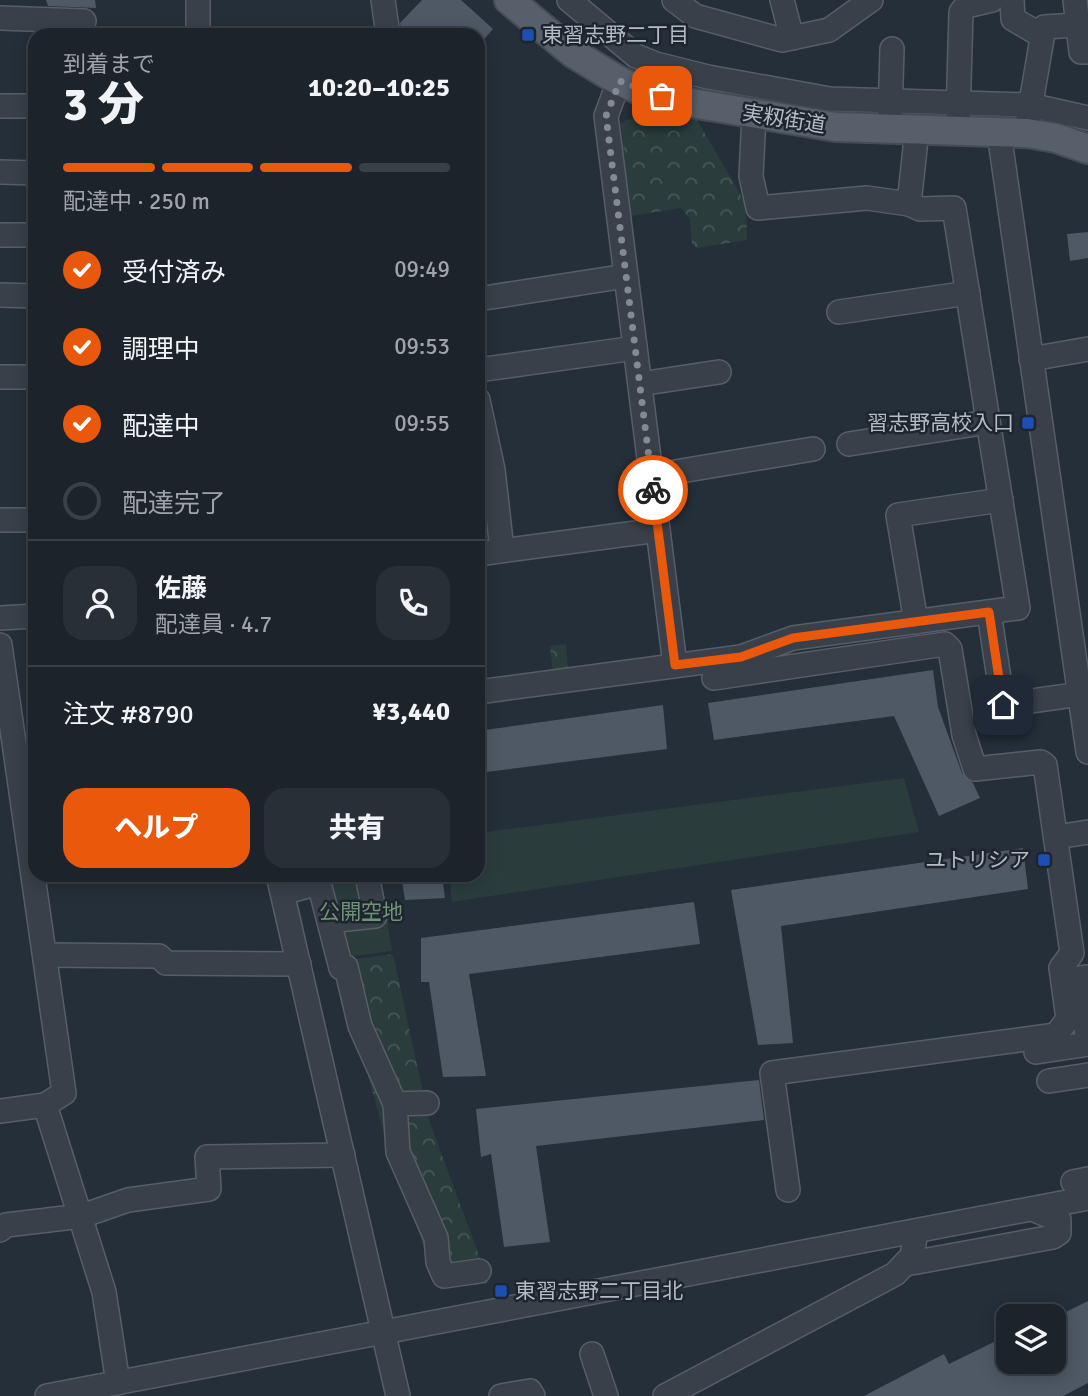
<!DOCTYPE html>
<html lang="ja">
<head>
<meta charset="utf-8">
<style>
	:root { --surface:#1c232b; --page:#292f37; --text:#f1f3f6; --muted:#a0a4a9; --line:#3a4047; --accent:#ea580c }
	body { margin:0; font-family:Signika,"Noto Sans JP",sans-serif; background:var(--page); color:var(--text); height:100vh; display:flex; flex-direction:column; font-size:26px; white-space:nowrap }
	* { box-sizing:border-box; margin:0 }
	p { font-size:23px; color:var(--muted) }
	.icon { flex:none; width:38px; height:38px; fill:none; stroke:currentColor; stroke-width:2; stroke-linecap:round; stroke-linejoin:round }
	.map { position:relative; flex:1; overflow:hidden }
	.drawer { position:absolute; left:28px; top:28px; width:457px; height:854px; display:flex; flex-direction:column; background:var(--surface); border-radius:21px; box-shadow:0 4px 18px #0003,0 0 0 2px var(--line) }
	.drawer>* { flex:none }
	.fabs { position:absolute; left:996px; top:1304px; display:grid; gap:14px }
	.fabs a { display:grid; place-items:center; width:70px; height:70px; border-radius:14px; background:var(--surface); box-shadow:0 4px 18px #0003,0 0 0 2px var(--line); font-size:35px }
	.pin { position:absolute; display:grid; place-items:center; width:60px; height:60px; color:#fff; margin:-30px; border-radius:14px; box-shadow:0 4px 10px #0006 }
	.courier { position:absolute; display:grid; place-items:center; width:70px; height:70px; margin:-35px; border:5px solid #ea580c; border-radius:50%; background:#fff; color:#222; box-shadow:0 2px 9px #0007 }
	.headline em { font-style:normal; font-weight:800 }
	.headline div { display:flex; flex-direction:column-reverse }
	.headline { display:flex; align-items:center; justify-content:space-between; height:119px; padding:0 35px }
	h1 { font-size:46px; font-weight:800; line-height:52px }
	.bar { display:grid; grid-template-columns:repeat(4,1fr); gap:10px 7px; align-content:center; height:84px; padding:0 35px }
	.bar i { height:9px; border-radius:5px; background:var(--line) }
	.bar .active { background:var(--accent) }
	.bar p { grid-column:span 4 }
	.line { display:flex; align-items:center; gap:18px; padding:0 35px; border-top:2px solid var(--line) }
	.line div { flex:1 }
	.round { display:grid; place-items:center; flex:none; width:74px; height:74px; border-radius:21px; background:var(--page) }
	ol { padding:0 35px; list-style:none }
	li { display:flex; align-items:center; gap:21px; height:77px }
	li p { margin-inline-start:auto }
	li .icon { padding:7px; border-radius:50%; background:var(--accent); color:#fff; stroke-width:4 }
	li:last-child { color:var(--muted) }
	li i { width:38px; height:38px; border:4px solid var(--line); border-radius:50% }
	.action { display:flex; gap:14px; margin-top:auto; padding:14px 35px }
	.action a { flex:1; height:80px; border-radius:21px; background:var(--accent); color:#fff; font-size:28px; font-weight:800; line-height:80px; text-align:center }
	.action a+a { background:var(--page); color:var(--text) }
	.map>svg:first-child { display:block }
</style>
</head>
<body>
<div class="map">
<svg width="1088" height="1396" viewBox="0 0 1088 1396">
	<defs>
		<pattern id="park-crowns" width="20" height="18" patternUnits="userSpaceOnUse" patternTransform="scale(1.75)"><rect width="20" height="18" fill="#2a3d3c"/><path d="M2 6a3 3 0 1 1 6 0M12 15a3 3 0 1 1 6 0" fill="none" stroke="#465757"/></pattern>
	</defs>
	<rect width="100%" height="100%" fill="#252f39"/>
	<!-- green -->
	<g fill="#2a3d3c">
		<path d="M 904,778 L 919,832 L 452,902 L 449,875 L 478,875 L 478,833 Z"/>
		<path d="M 328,875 L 380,875 L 392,951 L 346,957 Z"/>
	</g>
	<!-- park -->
	<g fill="url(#park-crowns)">
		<path d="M 640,111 L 697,120 L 746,204 L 747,240 L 697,248 L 692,245 L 690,219 L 681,208 L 630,216 L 621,123 L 637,116 Z"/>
		<path d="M 566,644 L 568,671 L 553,673 L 550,646 Z"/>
		<path d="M 393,954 L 429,1120 L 489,1283 L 440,1290 L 391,1158 L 345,993 L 344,961 Z"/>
	</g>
	<!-- building -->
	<g fill="#4e5965">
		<path d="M 46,0 L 95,0 L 96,8 L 48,6 Z"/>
		<path d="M 422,0 L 461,0 L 493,29 L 478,46 L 478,35 L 402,35 L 400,23 Z"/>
		<path d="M 1088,232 L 1088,258 L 1070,261 L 1067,234 Z"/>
		<path d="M 933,670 L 938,707 L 962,773 L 973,783 L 980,798 L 939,816 L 894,716 L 714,740 L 708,703 Z"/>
		<path d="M 663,705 L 667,749 L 478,773 L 478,731 Z"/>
		<path d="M 1023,848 L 1028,889 L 781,926 L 793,1043 L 758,1045 L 731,890 Z"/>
		<path d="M 401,875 L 442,875 L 445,898 L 405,900 Z"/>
		<path d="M 694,902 L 700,944 L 469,974 L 486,1076 L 443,1077 L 429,982 L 421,982 L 421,938 Z"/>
		<path d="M 759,1080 L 764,1120 L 536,1146 L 550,1242 L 504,1247 L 491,1154 L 481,1157 L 476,1109 Z"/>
		<path d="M 1088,1301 L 1088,1383 L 1063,1396 L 864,1396 L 944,1354 L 949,1364 L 1008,1335 L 1008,1362 L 1054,1362 L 1054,1318 Z"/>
	</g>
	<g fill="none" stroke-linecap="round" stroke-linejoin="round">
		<defs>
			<g id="minor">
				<path d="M 383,0 L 388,35"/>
				<path d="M 569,0 L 636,56 L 656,64 L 708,77 L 830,99 L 1030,105 L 1088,118"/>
				<path d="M 674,0 L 695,16 L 782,40 L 829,30 L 871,0"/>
				<path d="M 782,0 L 792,38"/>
				<path d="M 1012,0 L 1013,19 L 1042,36"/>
				<path d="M 1075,0 L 1081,52 L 1088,52"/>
				<path d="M 0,18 L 84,21"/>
				<path d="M 198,35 L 198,0"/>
				<path d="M 619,81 L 606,116 L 675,665"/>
				<path d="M 0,106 L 35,106"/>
				<path d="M 754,115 L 751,176 L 758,208 L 867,198 L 909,204"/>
				<path d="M 890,116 L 892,49"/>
				<path d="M 958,118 L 961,12 L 966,6 L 992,0"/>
				<path d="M 1028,120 L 1044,27 L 1078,25"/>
				<path d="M 999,133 L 1088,752"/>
				<path d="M 0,172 L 35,173"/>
				<path d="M 0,235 L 35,235"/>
				<path d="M 0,295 L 35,296"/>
				<path d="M 478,299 L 626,276"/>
				<path d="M 839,312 L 968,293"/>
				<path d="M 1031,359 L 1088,349"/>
				<path d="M 478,370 L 635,348"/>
				<path d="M 0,377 L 35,377"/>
				<path d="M 640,384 L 719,372"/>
				<path d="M 478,400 L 493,470 L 502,550"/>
				<path d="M 849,444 L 988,422"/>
				<path d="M 651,476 L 813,449"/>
				<path d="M 0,520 L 35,520"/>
				<path d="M 478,554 L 658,530"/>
				<path d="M 989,612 L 1003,705 L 1088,693"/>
				<path d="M 0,618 L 35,616"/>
				<path d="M 916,622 L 898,515 L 1001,500"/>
				<path d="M 0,645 L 64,1093 L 45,1105 L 0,1111"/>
				<path d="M 714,678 L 945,644 L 950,649 L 964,735 L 975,769 L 1041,762 L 1045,765 L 1072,953 L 1061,968 L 1068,1019 L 1056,1035 L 772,1073 L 788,1190"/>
				<path d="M 478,692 L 741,657 L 793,638 L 1018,608 L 954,208 L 920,209 L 909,204 L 917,130"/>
				<path d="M 1056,837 L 1088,832"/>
				<path d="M 278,875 L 398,1396"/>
				<path d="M 299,875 L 290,891 L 319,883 L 341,968 L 346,967 L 360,1026 L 395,1104 L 398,1152 L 436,1238 L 438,1262 L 444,1276 L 479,1271"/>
				<path d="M 329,921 L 375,916 L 367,875"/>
				<path d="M 45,955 L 159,956 L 166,963 L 299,964"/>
				<path d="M 1088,977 L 1080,978 L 1088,1043"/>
				<path d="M 1036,1052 L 1088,1044"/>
				<path d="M 1049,1081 L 1088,1075"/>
				<path d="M 395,1104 L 427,1103"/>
				<path d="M 45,1105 L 104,1292 L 118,1383"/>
				<path d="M 1073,1182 L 1088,1179"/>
				<path d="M 0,1230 L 6,1225 L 82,1216 L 128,1200 L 209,1189 L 207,1157 L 343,1155"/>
				<path d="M 906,1264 L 1053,1237 L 1059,1233 L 1059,1220 L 1032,1209"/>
				<path d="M 592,1354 L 606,1396"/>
				<path d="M 47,1396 L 1088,1198"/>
				<path d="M 501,1396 L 530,1391 L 533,1396"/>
				<path d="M 665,1396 L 895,1274 L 912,1256 L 916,1231"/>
			</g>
			<path id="major" d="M 509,0 L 573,53 L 619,81 L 644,92 L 679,101 L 836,127 L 1027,133 L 1056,138 L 1088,149"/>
		</defs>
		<!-- minor casing -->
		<use href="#minor" stroke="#575e68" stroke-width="26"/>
		<!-- major casing -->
		<use href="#major" stroke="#454c56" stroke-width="32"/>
		<!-- minor -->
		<use href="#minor" stroke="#39404a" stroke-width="23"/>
		<!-- major -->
		<use href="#major" stroke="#575f6a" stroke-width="28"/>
	</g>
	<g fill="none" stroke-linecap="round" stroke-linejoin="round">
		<!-- done -->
		<path stroke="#828a94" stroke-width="7" stroke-dasharray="0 12.6" d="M 653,490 L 606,116 L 620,81 L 662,96"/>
		<!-- route -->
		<path stroke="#ea580c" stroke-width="9" d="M 653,490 L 675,665 L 741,657 L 793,638 L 989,612 L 1003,705"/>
	</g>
	<!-- markers -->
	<g fill="#1a4fb4" stroke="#1e252f" stroke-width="2.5">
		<rect x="521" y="28" width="14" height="14" rx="3.5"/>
		<rect x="1021" y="416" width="14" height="14" rx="3.5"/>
		<rect x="1037" y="853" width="14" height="14" rx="3.5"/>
		<rect x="494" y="1284" width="14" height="14" rx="3.5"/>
	</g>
	<g text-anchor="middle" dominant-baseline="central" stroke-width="5" stroke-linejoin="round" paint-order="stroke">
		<!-- poi labels -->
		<g font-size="21" fill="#b4bbc5" stroke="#1e252f" text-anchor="start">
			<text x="542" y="35">東習志野二丁目</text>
			<text x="1014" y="423" text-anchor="end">習志野高校入口</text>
			<text x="1030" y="860" text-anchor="end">ユトリシア</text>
			<text x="515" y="1291">東習志野二丁目北</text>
		</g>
		<!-- street labels -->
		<g font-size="21" fill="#b4bbc5" stroke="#1e252f">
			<text transform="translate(784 119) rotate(9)">実籾街道</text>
		</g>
		<!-- park labels -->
		<g font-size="21" fill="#6e9476" stroke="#1e252f">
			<text x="361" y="912">公開空地</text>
		</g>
	</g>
</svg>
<div class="fabs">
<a><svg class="icon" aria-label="layers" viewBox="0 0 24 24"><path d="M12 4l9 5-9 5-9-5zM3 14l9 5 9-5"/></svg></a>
</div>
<div class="pin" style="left:662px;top:96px;background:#ea580c"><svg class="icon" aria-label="bag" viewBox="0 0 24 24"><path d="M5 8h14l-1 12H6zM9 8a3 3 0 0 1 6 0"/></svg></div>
<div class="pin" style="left:1003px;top:705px;background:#1f2937"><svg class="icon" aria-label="home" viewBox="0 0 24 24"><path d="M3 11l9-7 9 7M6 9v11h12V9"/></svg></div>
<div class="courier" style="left:653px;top:490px"><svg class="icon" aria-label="bike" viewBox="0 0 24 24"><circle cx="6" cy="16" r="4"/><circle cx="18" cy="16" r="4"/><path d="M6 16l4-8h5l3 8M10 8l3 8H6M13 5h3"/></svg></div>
<section class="drawer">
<div class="headline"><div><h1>3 分</h1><p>到着まで</p></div><em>10:20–10:25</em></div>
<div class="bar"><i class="active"></i><i class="active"></i><i class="active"></i><i></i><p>配達中 · 250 m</p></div>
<ol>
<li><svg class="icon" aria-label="check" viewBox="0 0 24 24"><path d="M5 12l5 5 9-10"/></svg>受付済み<p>09:49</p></li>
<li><svg class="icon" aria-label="check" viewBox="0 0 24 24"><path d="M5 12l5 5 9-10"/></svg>調理中<p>09:53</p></li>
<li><svg class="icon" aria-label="check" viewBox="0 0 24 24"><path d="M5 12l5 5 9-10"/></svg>配達中<p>09:55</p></li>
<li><i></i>配達完了</li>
</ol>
<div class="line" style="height:126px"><a class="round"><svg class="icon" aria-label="person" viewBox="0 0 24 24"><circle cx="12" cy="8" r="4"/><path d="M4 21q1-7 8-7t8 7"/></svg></a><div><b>佐藤</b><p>配達員 · 4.7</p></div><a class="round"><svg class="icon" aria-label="phone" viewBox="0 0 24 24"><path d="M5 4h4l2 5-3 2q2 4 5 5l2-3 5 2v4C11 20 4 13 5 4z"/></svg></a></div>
<div class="line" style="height:91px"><div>注文 #8790</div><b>¥3,440</b></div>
<div class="action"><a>ヘルプ</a><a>共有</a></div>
</section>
</div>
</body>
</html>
